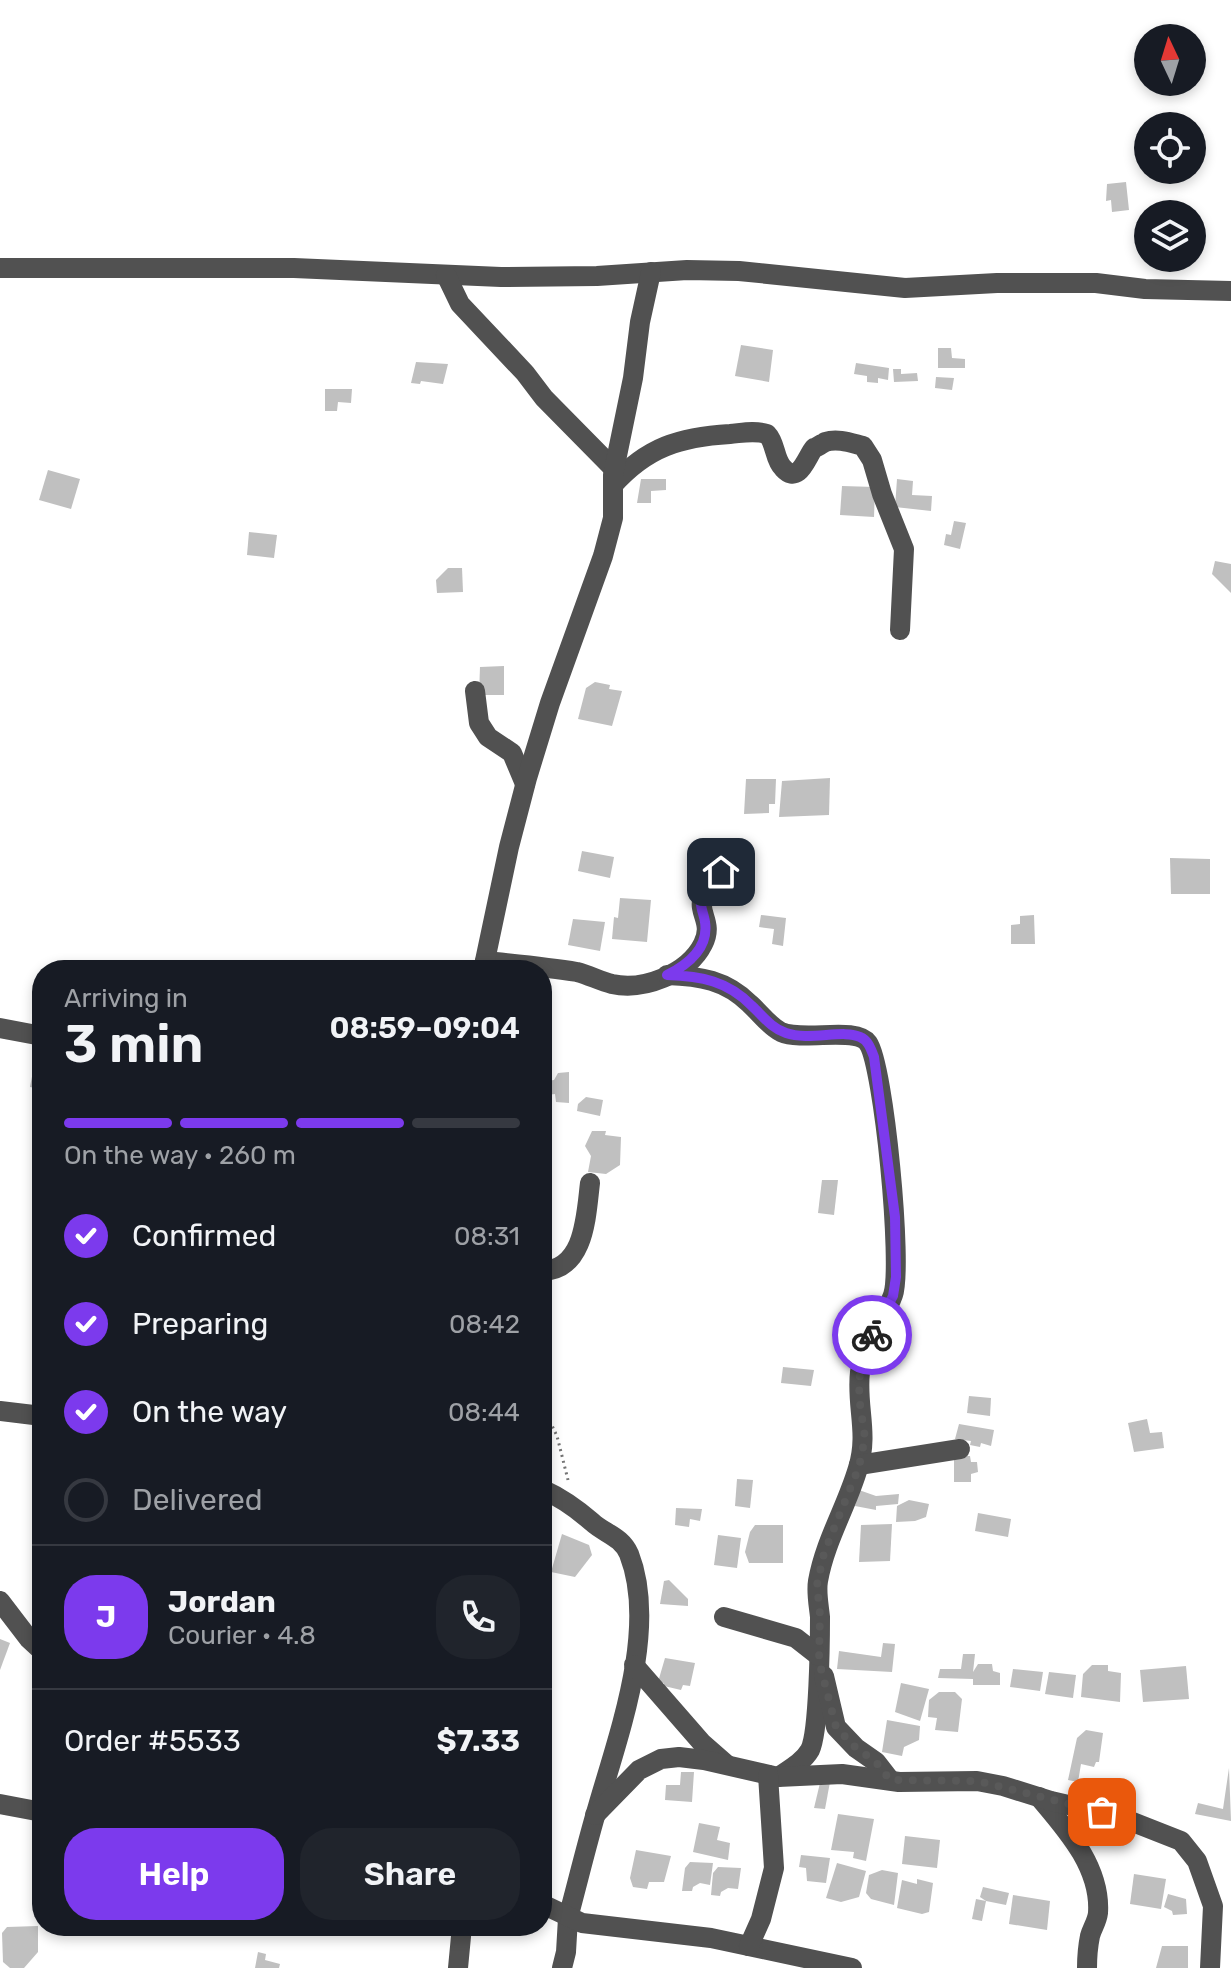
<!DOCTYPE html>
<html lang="en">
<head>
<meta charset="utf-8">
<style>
	:root { --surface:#171b24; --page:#20242c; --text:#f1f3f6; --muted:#9ea1a6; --line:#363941; --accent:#7c3aed }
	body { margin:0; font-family:Rubik,sans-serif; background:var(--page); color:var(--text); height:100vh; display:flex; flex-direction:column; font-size:30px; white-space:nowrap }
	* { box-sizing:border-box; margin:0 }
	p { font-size:26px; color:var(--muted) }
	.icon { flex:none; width:44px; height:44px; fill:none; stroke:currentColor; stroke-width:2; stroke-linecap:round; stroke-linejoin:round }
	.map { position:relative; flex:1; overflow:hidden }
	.side { position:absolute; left:32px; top:960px; width:520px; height:976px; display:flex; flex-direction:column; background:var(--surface); border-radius:32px; box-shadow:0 4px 12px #0003 }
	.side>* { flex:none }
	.needle { width:52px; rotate:356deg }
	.buttons { position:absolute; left:1134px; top:24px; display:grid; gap:16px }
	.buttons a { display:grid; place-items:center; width:72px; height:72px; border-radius:50%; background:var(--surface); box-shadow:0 4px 12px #0003; font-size:40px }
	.pin { position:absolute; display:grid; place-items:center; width:68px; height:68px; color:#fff; margin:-34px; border-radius:16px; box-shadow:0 4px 12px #0006 }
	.courier { position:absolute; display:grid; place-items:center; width:80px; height:80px; margin:-40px; border:6px solid #7c3aed; border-radius:50%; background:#fff; color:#222; box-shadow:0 2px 10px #0007 }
	.headline em { font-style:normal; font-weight:600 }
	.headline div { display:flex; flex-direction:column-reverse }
	.headline { display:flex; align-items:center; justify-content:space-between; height:136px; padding:0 32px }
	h1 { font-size:52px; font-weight:600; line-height:60px }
	.bar { display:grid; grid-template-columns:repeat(4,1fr); gap:12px 8px; align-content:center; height:96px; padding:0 32px }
	.bar i { height:10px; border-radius:6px; background:var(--line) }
	.bar .on { background:var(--accent) }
	.bar p { grid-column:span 4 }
	.line { display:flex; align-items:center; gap:20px; padding:0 32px; border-top:2px solid var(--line) }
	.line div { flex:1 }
	.round { display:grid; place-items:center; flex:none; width:84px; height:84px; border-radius:32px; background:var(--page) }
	ol { padding:0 32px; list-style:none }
	li { display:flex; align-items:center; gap:24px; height:88px }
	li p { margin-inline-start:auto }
	li .icon { padding:8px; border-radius:50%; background:var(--accent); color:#fff; stroke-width:4 }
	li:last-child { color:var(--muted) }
	li i { width:44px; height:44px; border:4px solid var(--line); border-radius:50% }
	.primary-button { display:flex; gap:16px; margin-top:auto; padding:16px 32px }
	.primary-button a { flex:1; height:92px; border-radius:32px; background:var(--accent); color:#fff; font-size:32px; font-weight:600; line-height:92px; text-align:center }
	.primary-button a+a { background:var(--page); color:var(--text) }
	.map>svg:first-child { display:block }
</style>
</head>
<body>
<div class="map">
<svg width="1231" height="1968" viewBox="0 0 1231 1968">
	<rect width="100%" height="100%" fill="#fff"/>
	<!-- building -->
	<g fill="#c0c0c0">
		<path d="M 1126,182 L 1129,210 L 1112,212 L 1111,200 L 1106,201 L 1107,184 Z"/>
		<path d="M 741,345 L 773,350 L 769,382 L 735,376 Z"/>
		<path d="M 938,348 L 951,348 L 952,358 L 965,359 L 965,368 L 938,368 Z"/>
		<path d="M 416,362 L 448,364 L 443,384 L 421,381 L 420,384 L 411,383 Z"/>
		<path d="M 856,363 L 889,368 L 888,380 L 878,378 L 878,383 L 867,382 L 867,376 L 854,374 Z"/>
		<path d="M 893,369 L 901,369 L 901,374 L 917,373 L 918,381 L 894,382 Z"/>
		<path d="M 936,377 L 954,378 L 952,390 L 935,388 Z"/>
		<path d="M 325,389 L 352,389 L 351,403 L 338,402 L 337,411 L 325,411 Z"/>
		<path d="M 48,470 L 80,479 L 71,509 L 39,500 Z"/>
		<path d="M 641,479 L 666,479 L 666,490 L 651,491 L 651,503 L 637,503 Z"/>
		<path d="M 897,479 L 913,481 L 912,495 L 932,496 L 931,511 L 895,507 Z"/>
		<path d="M 842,486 L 875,487 L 874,517 L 840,515 Z"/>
		<path d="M 954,521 L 966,523 L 960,549 L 944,545 L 946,534 L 951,535 Z"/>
		<path d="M 249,532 L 277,535 L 274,558 L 247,555 Z"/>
		<path d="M 1215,561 L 1231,564 L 1231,593 L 1212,574 Z"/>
		<path d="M 448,568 L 462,568 L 463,592 L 437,593 L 436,580 Z"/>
		<path d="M 504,666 L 504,695 L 479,695 L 480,667 Z"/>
		<path d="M 595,682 L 610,685 L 609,689 L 622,691 L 612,726 L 578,719 L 586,688 Z"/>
		<path d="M 830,778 L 829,815 L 779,817 L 782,781 Z"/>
		<path d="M 746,779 L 776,779 L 775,804 L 769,804 L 769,813 L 744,814 Z"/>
		<path d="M 582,851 L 614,857 L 610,878 L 578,871 Z"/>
		<path d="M 1170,858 L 1210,859 L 1210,894 L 1171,894 Z"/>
		<path d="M 620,898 L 651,900 L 647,942 L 612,939 L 614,917 L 618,918 Z"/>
		<path d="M 761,915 L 786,918 L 783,946 L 772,944 L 774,929 L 759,927 Z"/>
		<path d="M 1034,915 L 1035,944 L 1011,944 L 1011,925 L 1020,924 L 1020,916 Z"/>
		<path d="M 573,919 L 605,922 L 600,951 L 568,945 Z"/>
		<path d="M 42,1058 L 40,1089 L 30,1087 L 35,1061 Z"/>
		<path d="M 569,1072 L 569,1103 L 556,1102 L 555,1094 L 547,1095 L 547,1081 L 554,1080 L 558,1073 Z"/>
		<path d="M 586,1097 L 603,1100 L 600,1116 L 577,1111 L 578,1104 Z"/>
		<path d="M 592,1131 L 606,1131 L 605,1135 L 621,1137 L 620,1165 L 606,1174 L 588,1172 L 591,1156 L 585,1146 Z"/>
		<path d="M 822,1180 L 838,1180 L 834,1215 L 818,1213 Z"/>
		<path d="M 783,1367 L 814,1370 L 811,1386 L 781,1383 Z"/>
		<path d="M 969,1396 L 991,1398 L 990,1416 L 967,1413 Z"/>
		<path d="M 1147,1419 L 1150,1433 L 1162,1432 L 1164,1448 L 1134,1452 L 1128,1423 Z"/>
		<path d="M 959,1424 L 994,1430 L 991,1446 L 981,1443 L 980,1447 L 970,1445 L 971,1441 L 955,1439 Z"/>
		<path d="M 954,1456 L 970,1456 L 971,1462 L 977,1462 L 978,1472 L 971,1474 L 971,1482 L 954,1482 Z"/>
		<path d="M 737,1479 L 753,1480 L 750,1508 L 735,1506 Z"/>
		<path d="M 859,1490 L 876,1496 L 899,1494 L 898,1504 L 876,1506 L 876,1510 L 855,1506 Z"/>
		<path d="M 909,1500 L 929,1504 L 926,1517 L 915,1521 L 896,1522 L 897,1506 Z"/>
		<path d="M 676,1508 L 702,1509 L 700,1521 L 690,1519 L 689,1527 L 675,1525 Z"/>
		<path d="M 978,1513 L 1011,1519 L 1008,1537 L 975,1531 Z"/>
		<path d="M 892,1524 L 890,1561 L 859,1562 L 861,1525 Z"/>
		<path d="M 755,1525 L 783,1525 L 783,1563 L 749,1563 L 745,1552 L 750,1532 Z"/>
		<path d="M 562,1534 L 589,1545 L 592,1555 L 575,1577 L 551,1572 Z"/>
		<path d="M 718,1535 L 741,1538 L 737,1568 L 714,1565 Z"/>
		<path d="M 669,1580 L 688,1599 L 688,1606 L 660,1604 L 664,1581 Z"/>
		<path d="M 0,1639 L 10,1643 L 0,1670 Z"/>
		<path d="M 883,1643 L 895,1644 L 892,1672 L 837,1669 L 839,1651 L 881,1657 Z"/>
		<path d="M 963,1654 L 975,1654 L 973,1672 L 978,1664 L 992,1664 L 993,1671 L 1000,1673 L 1000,1685 L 973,1685 L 973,1679 L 938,1678 L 940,1669 L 961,1669 Z"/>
		<path d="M 665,1658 L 695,1663 L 690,1686 L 683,1685 L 681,1690 L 664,1686 L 664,1683 L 658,1682 Z"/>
		<path d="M 1092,1665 L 1108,1665 L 1108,1671 L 1121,1673 L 1120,1702 L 1081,1697 L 1083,1674 Z"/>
		<path d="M 1186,1666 L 1189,1699 L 1143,1702 L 1140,1670 Z"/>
		<path d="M 1013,1669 L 1043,1672 L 1040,1691 L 1010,1687 Z"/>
		<path d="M 1049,1672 L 1076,1675 L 1073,1698 L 1045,1694 Z"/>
		<path d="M 901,1683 L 929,1689 L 920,1721 L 895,1712 Z"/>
		<path d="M 939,1692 L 955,1692 L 962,1699 L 958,1732 L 935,1730 L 937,1718 L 928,1717 L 929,1700 Z"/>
		<path d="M 887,1720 L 920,1726 L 919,1740 L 904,1747 L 902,1756 L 882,1752 Z"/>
		<path d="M 1086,1730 L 1103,1733 L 1099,1762 L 1096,1762 L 1094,1767 L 1081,1764 L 1078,1782 L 1068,1780 L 1077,1738 Z"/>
		<path d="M 1229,1768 L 1231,1821 L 1195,1814 L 1198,1803 L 1223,1809 Z"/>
		<path d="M 681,1772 L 694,1772 L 692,1802 L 665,1800 L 666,1785 L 680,1785 Z"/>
		<path d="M 830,1782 L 825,1809 L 814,1808 L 820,1783 Z"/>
		<path d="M 838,1814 L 874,1819 L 866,1861 L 853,1858 L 854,1852 L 831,1850 Z"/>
		<path d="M 699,1823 L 720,1827 L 717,1840 L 730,1843 L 728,1860 L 693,1852 Z"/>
		<path d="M 905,1836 L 940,1840 L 937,1868 L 902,1864 Z"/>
		<path d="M 636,1850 L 671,1856 L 664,1882 L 649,1882 L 647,1889 L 633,1887 L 630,1878 Z"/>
		<path d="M 801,1855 L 830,1858 L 826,1883 L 807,1881 L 806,1868 L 799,1867 Z"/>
		<path d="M 690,1862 L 713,1863 L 710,1885 L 700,1883 L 693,1887 L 692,1891 L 682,1891 L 685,1868 Z"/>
		<path d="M 837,1863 L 866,1871 L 859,1897 L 841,1902 L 826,1898 Z"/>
		<path d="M 718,1867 L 741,1868 L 738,1889 L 728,1888 L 721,1892 L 720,1896 L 711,1895 L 713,1873 Z"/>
		<path d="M 882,1870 L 898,1873 L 894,1905 L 871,1899 L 866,1893 L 869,1875 Z"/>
		<path d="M 1134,1874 L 1166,1879 L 1161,1909 L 1130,1904 Z"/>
		<path d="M 917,1879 L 933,1883 L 929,1912 L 922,1914 L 897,1908 L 902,1880 L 917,1884 Z"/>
		<path d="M 983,1887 L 1009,1893 L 1006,1905 L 986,1901 L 980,1897 Z"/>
		<path d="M 1168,1894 L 1186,1899 L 1187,1914 L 1173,1915 L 1172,1911 L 1164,1907 Z"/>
		<path d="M 1013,1895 L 1050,1901 L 1047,1930 L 1009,1924 Z"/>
		<path d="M 976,1899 L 986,1901 L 982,1921 L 972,1919 Z"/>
		<path d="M 38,1926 L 38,1952 L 24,1968 L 10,1968 L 3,1962 L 2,1933 L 7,1927 Z"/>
		<path d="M 1162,1946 L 1188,1946 L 1188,1968 L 1156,1968 Z"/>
		<path d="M 258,1952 L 266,1954 L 265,1960 L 280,1964 L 279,1968 L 255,1968 Z"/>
	</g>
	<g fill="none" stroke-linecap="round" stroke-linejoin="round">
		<!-- path -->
		<g stroke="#737373" stroke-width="3" stroke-dasharray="2 4" stroke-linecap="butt">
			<path d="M 542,1335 L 542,1353"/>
			<path d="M 542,1405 L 557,1436 L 568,1480"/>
		</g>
		<!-- minor -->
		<g stroke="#515151" stroke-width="20">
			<path d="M 0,268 L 294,268 L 501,277 L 597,276 L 687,270 L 739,271 L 905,288 L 997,283 L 1096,283 L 1145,289 L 1231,291"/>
			<path d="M 446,275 L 460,304 L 525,373 L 544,398 L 614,469"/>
			<path d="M 613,485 C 647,447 680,437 730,434 C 742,433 754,430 767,434 C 776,443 774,459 783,468 C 799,486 807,456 814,448 C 815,448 824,443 825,442 C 838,438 851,443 863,446 L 872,460 L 882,494 L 904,549 L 900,630"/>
			<path d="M 475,691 L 479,723 L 488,737 L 512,753 L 525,784"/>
			<path d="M 485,961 C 515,964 547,967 577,972 C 589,975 600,981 612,984 C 643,991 688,974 703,944 C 718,914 681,910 721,872"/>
			<path d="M 483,970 L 509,847 L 527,778 L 550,703 L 603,556 L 613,518 L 613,475 L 633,378 L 640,322 L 651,272"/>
			<path d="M 667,975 C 700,976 726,980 750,1004 C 760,1013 768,1025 781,1032 C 804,1042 856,1026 868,1043 C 884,1066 903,1267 893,1295 C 884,1321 864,1341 860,1372 C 856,1406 869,1433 858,1468 C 847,1506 825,1541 818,1581 C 816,1593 819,1606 820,1617 C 820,1642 819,1732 810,1750 C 803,1762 790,1769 778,1777"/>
			<path d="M 0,1028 L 42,1036"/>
			<path d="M 542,1271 C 585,1270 586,1216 590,1183"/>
			<path d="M 0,1411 L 42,1416"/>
			<path d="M 859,1465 L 960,1449"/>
			<path d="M 542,1489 C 562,1498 576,1508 592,1522 C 605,1534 621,1536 629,1554 C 658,1628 619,1733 598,1806 C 587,1843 578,1881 568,1918 L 566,1952 L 562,1968"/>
			<path d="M 0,1601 L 29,1639 L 42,1651"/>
			<path d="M 724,1617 L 796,1638 L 819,1656"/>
			<path d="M 634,1665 L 702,1743 L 726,1764"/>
			<path d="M 824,1676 L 836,1727 L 856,1748 L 876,1762 L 890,1780"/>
			<path d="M 1039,1797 C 1066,1829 1101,1867 1098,1913 C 1097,1922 1092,1928 1090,1936 C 1088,1946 1087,1958 1087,1968"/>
			<path d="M 0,1804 L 42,1812"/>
			<path d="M 595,1815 L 639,1770 L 661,1759 L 679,1757 L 704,1760 L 778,1777 L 842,1774 L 899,1782 L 977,1781 L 1003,1786 L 1051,1801 L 1120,1817 L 1181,1841 L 1197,1861 L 1213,1906 L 1210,1968"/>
			<path d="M 542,1904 L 582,1923 L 711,1938 L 852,1968"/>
			<path d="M 749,1946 L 761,1919 L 774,1868 L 768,1775"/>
			<path d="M 458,1968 L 462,1926"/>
		</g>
	</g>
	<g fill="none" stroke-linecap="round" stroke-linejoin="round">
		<!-- done -->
		<path stroke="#595959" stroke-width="8" stroke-dasharray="0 14.4" d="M 872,1335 L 860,1370 L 859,1397 L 865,1438 L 862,1452 L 859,1467 L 824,1553 L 817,1585 L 820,1614 L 819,1661 L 836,1727 L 856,1748 L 876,1762 L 890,1780 L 977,1781 L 1102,1812"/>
		<!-- route -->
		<path stroke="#7c3aed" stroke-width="10" d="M 721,872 C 714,879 704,886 701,897 C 699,905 704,914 705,922 C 709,948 689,964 667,975 C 701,976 728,981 752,1006 C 763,1016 771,1028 786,1033 C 809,1041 844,1029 860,1037 C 868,1040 871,1049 874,1057 L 895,1217 L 896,1277 L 893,1296 L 872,1335"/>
	</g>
</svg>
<div class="buttons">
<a><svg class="needle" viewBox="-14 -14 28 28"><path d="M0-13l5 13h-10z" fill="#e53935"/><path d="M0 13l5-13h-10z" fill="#9ea1a6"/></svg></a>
<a><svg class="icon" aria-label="locate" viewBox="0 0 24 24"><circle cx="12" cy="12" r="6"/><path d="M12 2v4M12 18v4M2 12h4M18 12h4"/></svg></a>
<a><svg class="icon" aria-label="layers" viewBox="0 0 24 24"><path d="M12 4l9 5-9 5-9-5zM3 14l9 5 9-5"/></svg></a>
</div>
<div class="pin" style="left:1102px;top:1812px;background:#ea580c"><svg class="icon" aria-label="bag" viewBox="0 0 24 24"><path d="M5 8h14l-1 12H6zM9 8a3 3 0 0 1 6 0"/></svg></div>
<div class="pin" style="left:721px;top:872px;background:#1f2937"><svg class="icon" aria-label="home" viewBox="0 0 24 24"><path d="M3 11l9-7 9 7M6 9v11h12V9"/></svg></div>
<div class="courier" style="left:872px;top:1335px"><svg class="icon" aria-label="bike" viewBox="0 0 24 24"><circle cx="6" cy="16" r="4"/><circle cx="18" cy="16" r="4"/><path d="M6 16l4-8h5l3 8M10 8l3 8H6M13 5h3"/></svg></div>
<section class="side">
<div class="headline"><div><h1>3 min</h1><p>Arriving in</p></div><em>08:59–09:04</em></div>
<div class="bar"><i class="on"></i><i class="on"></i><i class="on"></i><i></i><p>On the way · 260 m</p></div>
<ol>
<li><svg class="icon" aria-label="check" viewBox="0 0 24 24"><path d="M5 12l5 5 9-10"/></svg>Confirmed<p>08:31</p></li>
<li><svg class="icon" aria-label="check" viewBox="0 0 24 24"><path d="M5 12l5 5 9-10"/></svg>Preparing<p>08:42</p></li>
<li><svg class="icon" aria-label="check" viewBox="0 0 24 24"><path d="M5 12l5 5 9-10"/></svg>On the way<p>08:44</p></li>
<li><i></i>Delivered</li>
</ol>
<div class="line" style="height:144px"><b class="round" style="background:var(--accent);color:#fff">J</b><div><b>Jordan</b><p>Courier · 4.8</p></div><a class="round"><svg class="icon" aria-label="phone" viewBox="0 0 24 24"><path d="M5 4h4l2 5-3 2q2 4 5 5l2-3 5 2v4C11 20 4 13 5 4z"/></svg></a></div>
<div class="line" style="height:104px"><div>Order #5533</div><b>$7.33</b></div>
<div class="primary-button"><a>Help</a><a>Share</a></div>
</section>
</div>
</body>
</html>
